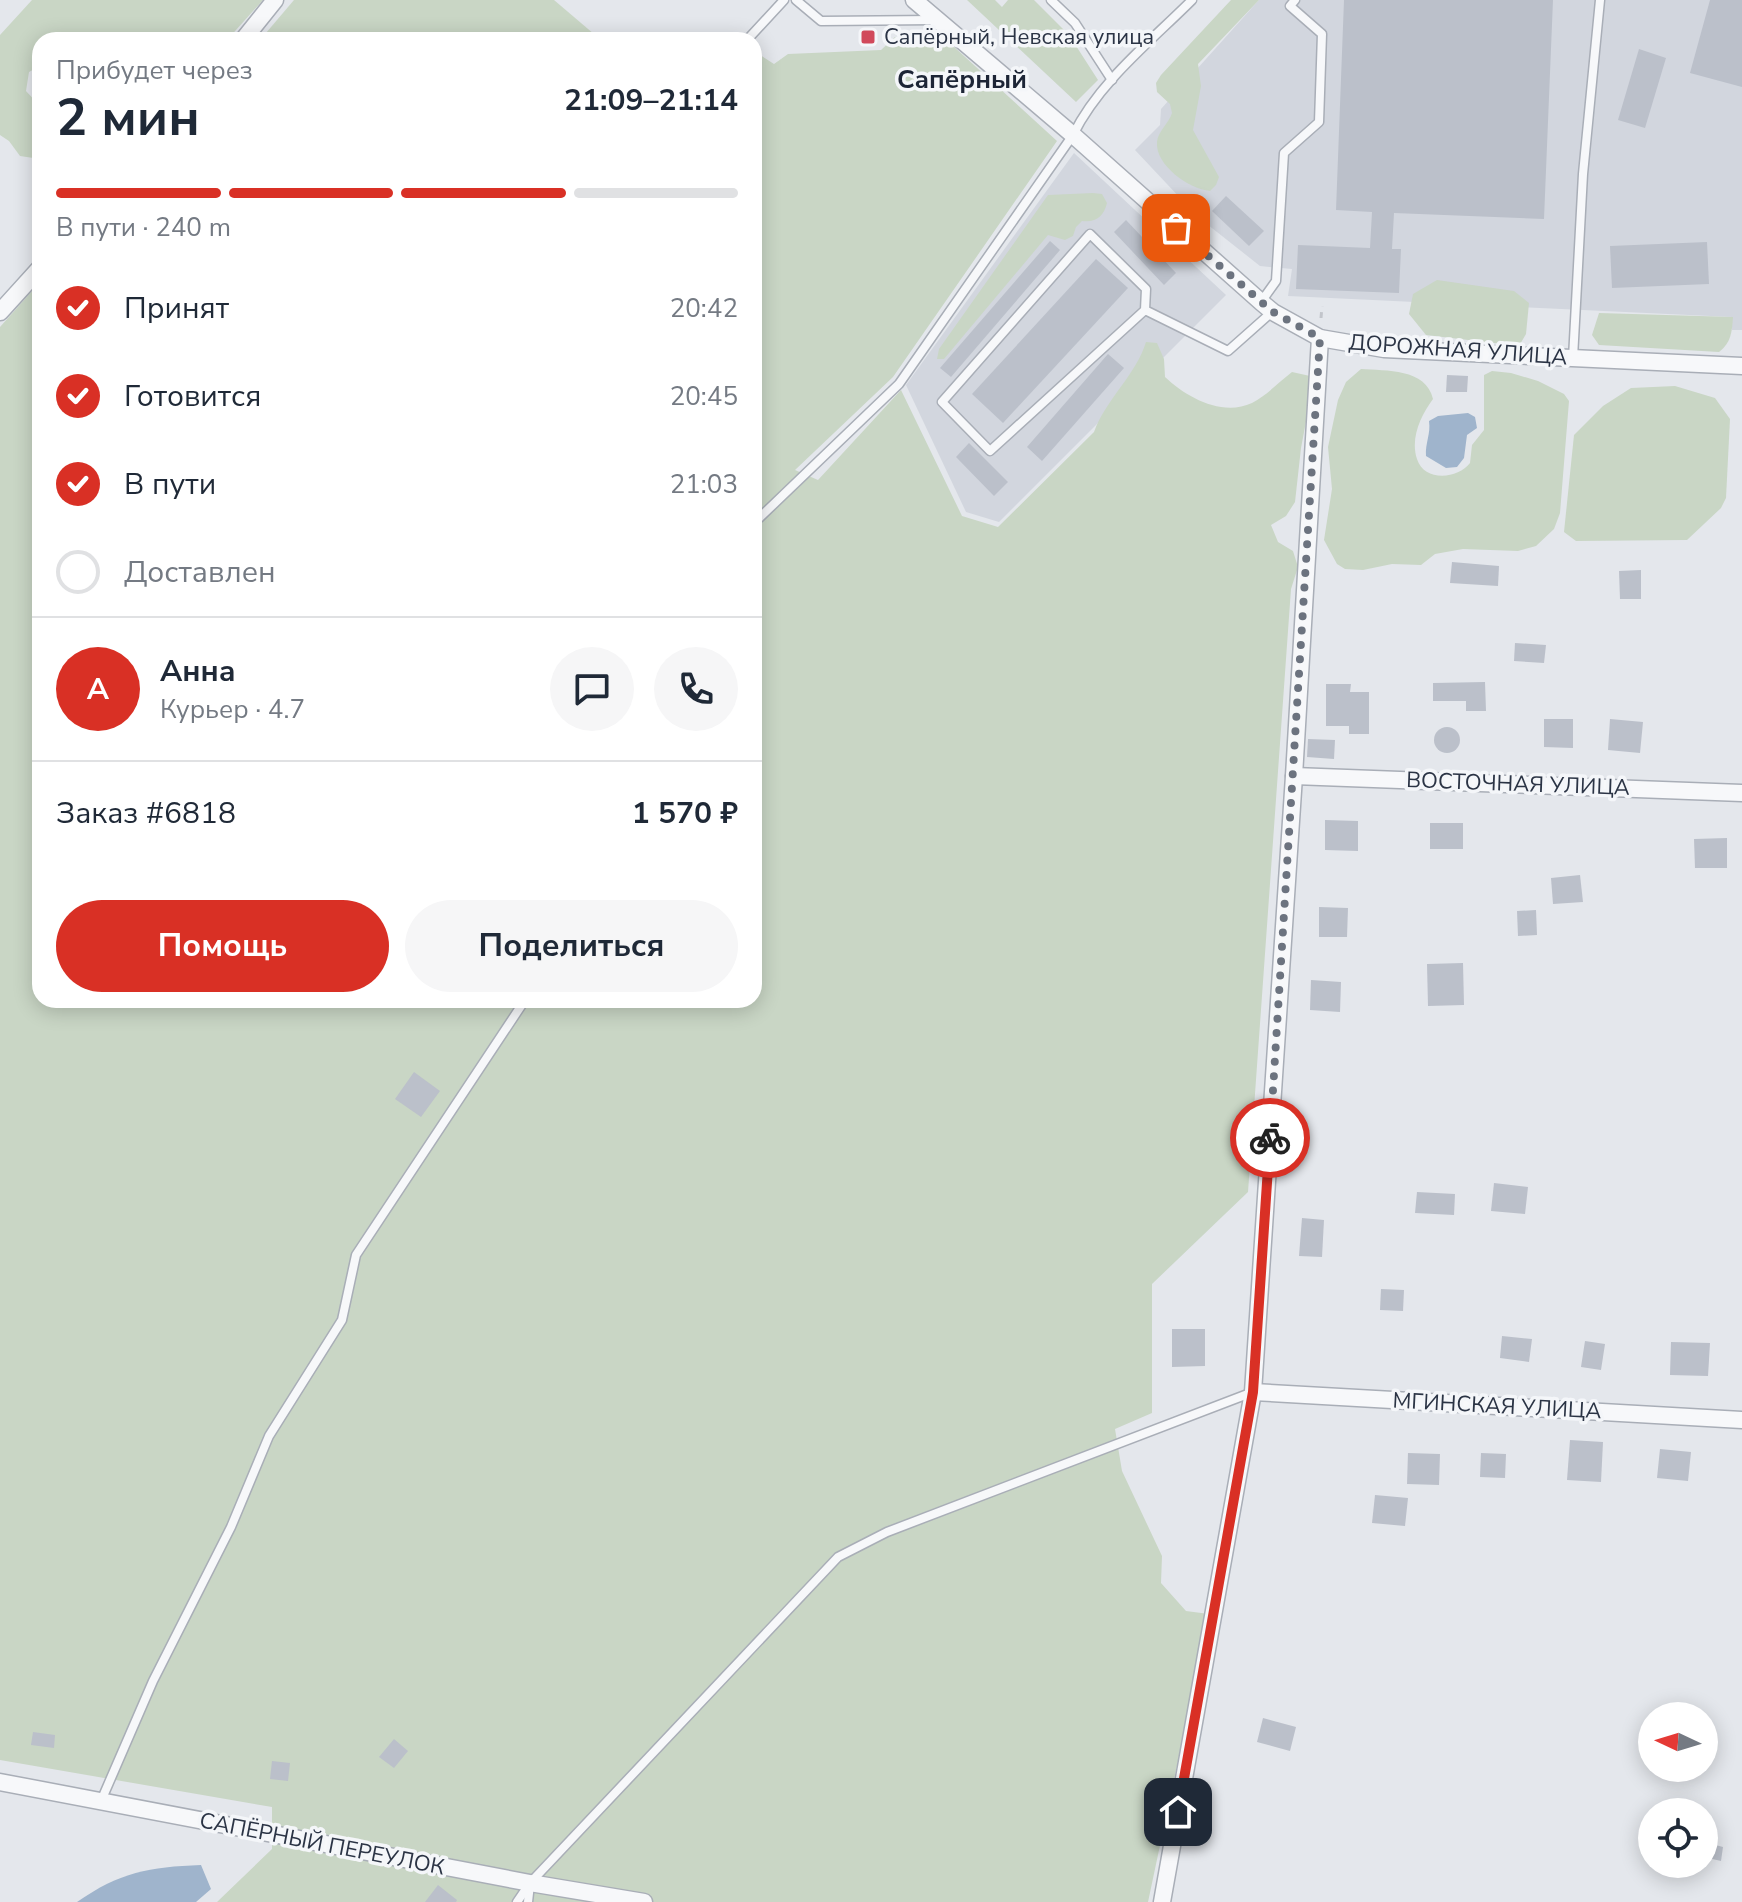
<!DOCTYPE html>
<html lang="ru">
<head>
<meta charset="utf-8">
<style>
	:root { --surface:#fff; --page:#f6f6f7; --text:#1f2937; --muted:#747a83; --line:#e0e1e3; --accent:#d93025 }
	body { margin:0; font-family:"Nunito Sans",sans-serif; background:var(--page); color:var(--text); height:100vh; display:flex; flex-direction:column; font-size:30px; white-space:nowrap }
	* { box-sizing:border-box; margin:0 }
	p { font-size:26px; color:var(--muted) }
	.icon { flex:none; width:44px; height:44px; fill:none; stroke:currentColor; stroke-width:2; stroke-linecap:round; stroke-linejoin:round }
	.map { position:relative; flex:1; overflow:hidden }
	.drawer { position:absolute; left:32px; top:32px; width:730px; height:976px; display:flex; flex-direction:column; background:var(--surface); border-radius:24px; box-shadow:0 4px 20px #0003 }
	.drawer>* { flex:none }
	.needle { width:52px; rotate:274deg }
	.buttons { position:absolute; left:1638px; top:1702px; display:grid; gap:16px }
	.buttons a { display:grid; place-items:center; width:80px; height:80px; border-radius:50%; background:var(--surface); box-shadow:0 4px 20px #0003; font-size:40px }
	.pin { position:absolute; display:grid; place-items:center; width:68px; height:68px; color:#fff; margin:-34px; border-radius:16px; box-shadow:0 4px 12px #0006 }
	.courier { position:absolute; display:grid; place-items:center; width:80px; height:80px; margin:-40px; border:6px solid #d93025; border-radius:50%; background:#fff; color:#222; box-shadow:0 2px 10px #0007 }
	.summary em { font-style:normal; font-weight:700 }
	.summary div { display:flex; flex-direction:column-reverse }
	.summary { display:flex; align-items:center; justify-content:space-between; height:136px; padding:0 24px }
	h1 { font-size:52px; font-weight:700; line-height:60px }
	.bar { display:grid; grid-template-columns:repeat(4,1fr); gap:12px 8px; align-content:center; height:96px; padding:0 24px }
	.bar i { height:10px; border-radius:6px; background:var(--line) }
	.bar .selected { background:var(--accent) }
	.bar p { grid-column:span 4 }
	.line { display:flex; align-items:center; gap:20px; padding:0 24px; border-top:2px solid var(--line) }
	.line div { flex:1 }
	.round { display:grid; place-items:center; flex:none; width:84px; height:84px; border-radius:42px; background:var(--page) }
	ol { padding:0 24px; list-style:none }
	li { display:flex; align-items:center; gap:24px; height:88px }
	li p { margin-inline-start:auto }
	li .icon { padding:8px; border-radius:50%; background:var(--accent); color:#fff; stroke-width:4 }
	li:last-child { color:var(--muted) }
	li i { width:44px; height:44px; border:4px solid var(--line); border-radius:50% }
	.primary-button { display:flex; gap:16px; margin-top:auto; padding:16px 24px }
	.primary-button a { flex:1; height:92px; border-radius:48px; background:var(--accent); color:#fff; font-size:32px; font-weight:700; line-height:92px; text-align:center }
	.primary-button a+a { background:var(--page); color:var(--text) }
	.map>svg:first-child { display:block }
</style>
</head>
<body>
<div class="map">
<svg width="1742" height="1902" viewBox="0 0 1742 1902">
	<rect width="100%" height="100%" fill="#e4e7ec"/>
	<!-- built -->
	<g fill="#d2d6de">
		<path d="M 1259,0 L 1742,0 L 1742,330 L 1732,330 L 1732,317 L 1288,296 L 1292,269 L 1260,266 L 1198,217 L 1135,150 L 1160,125 L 1161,109 Z"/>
		<path d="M 1074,153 L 1226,295 L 999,522 L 966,512 L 906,385 Z"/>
	</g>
	<!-- green -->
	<g fill="#c9d6c5">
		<path d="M 32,0 L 263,0 L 227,40 L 40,40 L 40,66 L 29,72 L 26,91 L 40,106 L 40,159 L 20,156 L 9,141 L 0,135 L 0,35 Z"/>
		<path d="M 294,0 L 554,0 L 601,40 L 260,40 Z"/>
		<path d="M 967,0 L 995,0 L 1002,7 L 1008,0 L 1034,0 L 1069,35 L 1098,80 L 1076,102 Z"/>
		<path d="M 1231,0 L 1259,0 L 1198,64 L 1201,86 L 1193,130 L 1219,177 L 1216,185 L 1210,191 C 1189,189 1155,165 1157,142 C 1158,131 1169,123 1172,113 L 1170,104 L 1157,92 L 1156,83 L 1161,75 Z"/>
		<path d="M 941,35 L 1057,141 L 893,377 L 795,470 L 818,480 L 901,390 L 962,516 L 998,527 L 1094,432 C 1106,399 1136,375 1146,342 L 1157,343 L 1164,359 L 1165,377 C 1186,397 1222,417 1252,403 C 1267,395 1279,382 1292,372 L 1310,376 L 1308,411 L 1301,448 L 1295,502 L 1286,516 L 1271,525 L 1278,542 L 1293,551 L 1298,567 L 1291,589 L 1248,1192 L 1152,1284 L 1152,1413 L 1115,1429 L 1122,1471 L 1162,1556 L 1161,1583 L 1186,1611 L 1209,1614 L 1148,1902 L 217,1902 L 272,1849 L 272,1807 L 0,1760 L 0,327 L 40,282 L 40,1000 L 754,1000 L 754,51 L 774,64 L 788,54 L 881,50 L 895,37 Z"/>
		<path d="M 1093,193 L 1102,194 L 1107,203 C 1104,216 1096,223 1082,221 L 1076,227 L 1073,236 L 1065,240 L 1048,235 L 944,359 L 937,359 L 939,349 L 1048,195 Z"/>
		<path d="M 1437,280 L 1514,291 L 1529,303 L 1526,334 L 1519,346 L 1426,335 L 1409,314 L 1413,294 Z"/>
		<path d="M 1599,313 L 1733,317 C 1732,332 1731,343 1719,352 L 1599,345 L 1592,335 Z"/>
		<path d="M 1361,369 C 1386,371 1426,368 1433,399 C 1421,415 1410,438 1417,459 C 1424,482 1458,479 1470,463 L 1472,445 L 1484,430 L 1484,375 L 1492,371 L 1511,373 L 1538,381 L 1564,394 L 1569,401 L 1560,513 L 1554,529 L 1536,546 L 1518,551 L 1463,549 L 1435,554 L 1421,565 L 1392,564 L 1363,570 L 1345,569 L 1337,564 L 1324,540 L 1332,489 L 1328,447 L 1338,400 L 1346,382 Z"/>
		<path d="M 1675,386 L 1715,398 L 1730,419 L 1726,498 L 1721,508 L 1687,540 L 1576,541 L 1564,532 L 1574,435 L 1603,406 L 1631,388 Z"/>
	</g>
	<!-- water -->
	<g fill="#9fb4cc">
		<path d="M 1468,413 L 1475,417 L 1477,428 L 1467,435 L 1464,458 L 1457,467 L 1446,468 L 1426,456 C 1425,443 1431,434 1429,421 L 1438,416 Z"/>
		<path d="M 201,1865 L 211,1889 L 196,1902 L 77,1902 C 120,1872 149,1867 201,1865 Z"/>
	</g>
	<!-- building -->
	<g fill="#bbc0ca">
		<path d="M 1344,0 L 1553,0 L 1544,219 L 1394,213 L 1392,249 L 1401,249 L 1399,293 L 1296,289 L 1298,245 L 1370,248 L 1372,212 L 1336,210 Z"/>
		<path d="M 1710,0 L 1742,0 L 1742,87 L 1690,73 Z"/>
		<path d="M 1639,49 L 1666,58 L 1645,128 L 1618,120 Z"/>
		<path d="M 1226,196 L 1264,231 L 1249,246 L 1212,211 Z"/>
		<path d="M 1126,220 L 1176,273 L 1164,285 L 1114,232 Z"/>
		<path d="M 1050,241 L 1060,250 L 951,377 L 940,368 Z"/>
		<path d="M 1707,242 L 1709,284 L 1612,288 L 1610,246 Z"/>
		<path d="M 1096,259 L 1128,288 L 1003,423 L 972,394 Z"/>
		<path d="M 1108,354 L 1124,368 L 1042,461 L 1027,447 Z"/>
		<path d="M 1447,375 L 1468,376 L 1467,392 L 1446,392 Z"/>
		<path d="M 969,443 L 1008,482 L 994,496 L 956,457 Z"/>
		<path d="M 1452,562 L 1499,566 L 1498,586 L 1450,583 Z"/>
		<path d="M 1641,570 L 1641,599 L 1620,599 L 1619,571 Z"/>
		<path d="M 1515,643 L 1546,645 L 1544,663 L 1514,661 Z"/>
		<path d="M 1485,682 L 1486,711 L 1466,711 L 1466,701 L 1433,701 L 1433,683 Z"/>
		<path d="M 1326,684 L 1351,684 L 1350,692 L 1369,692 L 1369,734 L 1349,734 L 1349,726 L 1326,726 Z"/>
		<path d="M 1544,719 L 1573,719 L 1573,748 L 1544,747 Z"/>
		<path d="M 1610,719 L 1643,722 L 1640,753 L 1608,750 Z"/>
		<circle cx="1447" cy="740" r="13"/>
		<path d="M 1308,739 L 1335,740 L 1334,759 L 1307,757 Z"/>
		<path d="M 1325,820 L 1358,821 L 1358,851 L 1325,850 Z"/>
		<rect x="1430" y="823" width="33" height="26"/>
		<path d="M 1727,838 L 1727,868 L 1695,868 L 1694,839 Z"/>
		<path d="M 1580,875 L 1583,902 L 1553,904 L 1551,878 Z"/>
		<path d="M 1319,907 L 1348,908 L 1347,937 L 1319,937 Z"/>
		<path d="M 1536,910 L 1537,935 L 1518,936 L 1517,911 Z"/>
		<path d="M 1463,963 L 1464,1005 L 1428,1006 L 1427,964 Z"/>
		<path d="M 1311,980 L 1341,982 L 1340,1012 L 1310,1010 Z"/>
		<path d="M 414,1072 L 440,1091 L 421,1117 L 395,1099 Z"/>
		<path d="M 1494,1183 L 1528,1187 L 1525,1214 L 1491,1211 Z"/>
		<path d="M 1417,1192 L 1455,1194 L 1454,1215 L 1415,1213 Z"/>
		<path d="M 1302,1218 L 1324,1220 L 1322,1257 L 1299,1256 Z"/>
		<path d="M 1381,1289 L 1404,1290 L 1403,1311 L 1380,1310 Z"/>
		<path d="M 1172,1329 L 1205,1329 L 1205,1366 L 1172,1367 Z"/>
		<path d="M 1502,1336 L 1532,1339 L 1529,1362 L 1500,1358 Z"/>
		<path d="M 1585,1341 L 1605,1344 L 1601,1370 L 1581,1367 Z"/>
		<path d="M 1671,1342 L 1710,1343 L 1708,1376 L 1670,1375 Z"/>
		<path d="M 1570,1440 L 1603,1442 L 1601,1482 L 1567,1480 Z"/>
		<path d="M 1660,1449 L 1691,1452 L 1688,1481 L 1657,1478 Z"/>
		<path d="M 1408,1453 L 1440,1454 L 1439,1485 L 1407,1484 Z"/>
		<path d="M 1481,1453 L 1506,1454 L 1505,1478 L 1480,1477 Z"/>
		<path d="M 1375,1495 L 1408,1498 L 1405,1526 L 1372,1523 Z"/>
		<path d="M 1263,1718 L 1296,1727 L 1290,1751 L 1257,1742 Z"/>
		<path d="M 33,1732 L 55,1735 L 54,1748 L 31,1745 Z"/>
		<path d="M 394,1739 L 408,1751 L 394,1768 L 379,1757 Z"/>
		<path d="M 272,1761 L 290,1763 L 288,1781 L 270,1779 Z"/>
		<path d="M 1704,1842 L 1723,1847 L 1721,1861 L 1704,1857 Z"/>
		<path d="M 438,1885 L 457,1900 L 456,1902 L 425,1902 Z"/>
	</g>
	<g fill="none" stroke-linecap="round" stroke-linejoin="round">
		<defs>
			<g id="lane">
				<path d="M 796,0 L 821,21 L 935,20"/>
				<path d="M 1051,0 L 1075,23 L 1112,80"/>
				<path d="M 747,40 L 784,0"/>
				<path d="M 1261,302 L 1276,281 L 1284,153 L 1319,122 L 1322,34 L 1290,6 L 1295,0"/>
				<path d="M 1145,310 L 1146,289 L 1090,234 L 942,402 L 990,451 L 1145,310 L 1228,351 L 1272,312"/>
				<path d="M 1573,358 L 1583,174 L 1600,0"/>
				<path d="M 754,523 L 899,384 L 1073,135 C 1099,82 1151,41 1192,0"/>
				<path d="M 101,1801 L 153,1681 L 231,1527 L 269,1436 L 342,1320 L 356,1255 L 525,1000"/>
				<path d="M 517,1902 L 530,1883 L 838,1557 L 887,1532 L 1253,1392"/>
				<path d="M 528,1902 L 530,1884"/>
			</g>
			<g id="street">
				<path d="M 914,0 L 1073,135 L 1261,302 L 1273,312 L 1320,338 L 1384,349 L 1742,366"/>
				<path d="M 243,40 L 275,0"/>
				<path d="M 0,312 L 40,268"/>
				<path d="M 1294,776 L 1742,793"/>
				<path d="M 1253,1392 L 1742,1420"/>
				<path d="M 0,1782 L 530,1883 L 644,1902"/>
				<path d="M 1162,1902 L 1253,1392 L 1294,776 L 1320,338"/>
			</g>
		</defs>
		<!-- lane casing -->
		<use href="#lane" stroke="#a9aeb7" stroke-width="11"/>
		<!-- street casing -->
		<use href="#street" stroke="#a9aeb7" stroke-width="19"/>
		<!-- path -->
		<path stroke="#c2c5cb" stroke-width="3" stroke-dasharray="6 6" stroke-linecap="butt" d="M 1321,318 L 1322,306"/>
		<!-- lane -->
		<use href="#lane" stroke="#f7f8fa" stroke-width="8"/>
		<!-- street -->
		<use href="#street" stroke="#f7f8fa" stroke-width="16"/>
	</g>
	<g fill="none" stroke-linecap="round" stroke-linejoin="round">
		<!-- done -->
		<path stroke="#6c737f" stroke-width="8" stroke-dasharray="0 14.4" d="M 1176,228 L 1273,312 L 1320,338 L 1270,1138"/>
		<!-- route -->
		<path stroke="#d93025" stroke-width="10" d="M 1178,1812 L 1253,1392 L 1270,1138"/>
	</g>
	<!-- markers -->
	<rect fill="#d1495b" stroke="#f4f6f9" stroke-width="3" x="860" y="29" width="16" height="16" rx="4"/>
	<g text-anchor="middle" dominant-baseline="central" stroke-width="7" stroke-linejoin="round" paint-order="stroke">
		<!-- poi labels -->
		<g font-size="22" fill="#2b3445" stroke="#f4f6f9" text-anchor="start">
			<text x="884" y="37">Сапёрный, Невская улица</text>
		</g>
		<!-- street labels -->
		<g font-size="22" fill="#2b3445" stroke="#f4f6f9">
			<text transform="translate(1458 350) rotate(4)">ДОРОЖНАЯ УЛИЦА</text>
			<text transform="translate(1518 784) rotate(2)">ВОСТОЧНАЯ УЛИЦА</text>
			<text transform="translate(1497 1406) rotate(3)">МГИНСКАЯ УЛИЦА</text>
			<text transform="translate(322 1844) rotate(11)">САПЁРНЫЙ ПЕРЕУЛОК</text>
		</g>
		<!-- quarter labels -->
		<g font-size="26" font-weight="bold" fill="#1d2536" stroke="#f4f6f9">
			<text x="962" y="79">Сапёрный</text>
		</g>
	</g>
</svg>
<div class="buttons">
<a><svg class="needle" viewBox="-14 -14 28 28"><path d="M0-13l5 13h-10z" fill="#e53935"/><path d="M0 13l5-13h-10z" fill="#747a83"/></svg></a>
<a><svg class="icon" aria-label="locate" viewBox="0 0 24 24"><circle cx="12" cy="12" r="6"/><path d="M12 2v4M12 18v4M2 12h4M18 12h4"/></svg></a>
</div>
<div class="pin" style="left:1176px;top:228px;background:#ea580c"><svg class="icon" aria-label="bag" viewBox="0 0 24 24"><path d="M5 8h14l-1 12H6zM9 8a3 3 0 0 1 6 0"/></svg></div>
<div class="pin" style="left:1178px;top:1812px;background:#1f2937"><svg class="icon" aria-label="home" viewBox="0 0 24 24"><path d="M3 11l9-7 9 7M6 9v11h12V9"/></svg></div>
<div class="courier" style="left:1270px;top:1138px"><svg class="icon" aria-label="bike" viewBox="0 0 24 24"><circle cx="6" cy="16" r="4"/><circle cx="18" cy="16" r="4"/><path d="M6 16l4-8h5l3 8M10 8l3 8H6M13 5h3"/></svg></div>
<section class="drawer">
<div class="summary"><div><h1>2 мин</h1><p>Прибудет через</p></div><em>21:09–21:14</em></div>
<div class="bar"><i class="selected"></i><i class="selected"></i><i class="selected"></i><i></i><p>В пути · 240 m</p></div>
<ol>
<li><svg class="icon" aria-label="check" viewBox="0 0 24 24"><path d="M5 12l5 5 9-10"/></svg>Принят<p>20:42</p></li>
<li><svg class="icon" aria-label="check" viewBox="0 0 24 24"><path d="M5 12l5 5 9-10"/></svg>Готовится<p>20:45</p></li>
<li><svg class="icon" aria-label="check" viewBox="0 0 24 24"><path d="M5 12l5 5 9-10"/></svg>В пути<p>21:03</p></li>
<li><i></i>Доставлен</li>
</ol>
<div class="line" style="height:144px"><b class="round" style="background:var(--accent);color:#fff">А</b><div><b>Анна</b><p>Курьер · 4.7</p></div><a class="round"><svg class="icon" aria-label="chat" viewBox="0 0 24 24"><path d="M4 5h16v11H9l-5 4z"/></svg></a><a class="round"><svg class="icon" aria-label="phone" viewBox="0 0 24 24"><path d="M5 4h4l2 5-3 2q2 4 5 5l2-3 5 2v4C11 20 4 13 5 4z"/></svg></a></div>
<div class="line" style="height:104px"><div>Заказ #6818</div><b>1 570 ₽</b></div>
<div class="primary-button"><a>Помощь</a><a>Поделиться</a></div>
</section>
</div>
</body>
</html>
